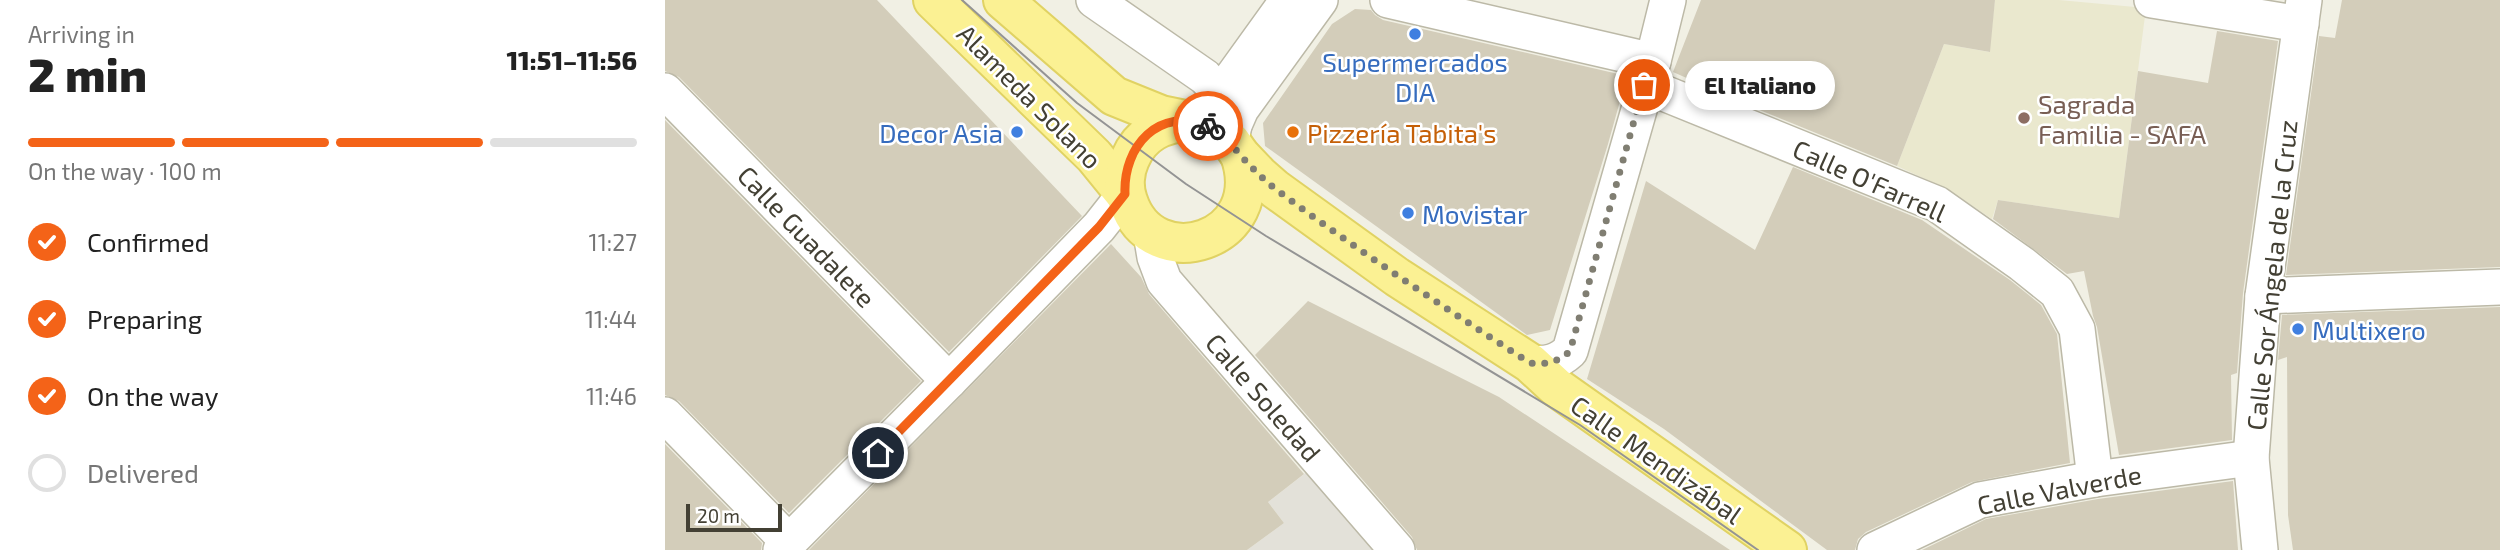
<!DOCTYPE html>
<html lang="en">
<head>
<meta charset="utf-8">
<style>
	:root { --surface:#fff; --page:#f2f2f2; --text:#222; --muted:#767676; --line:#e0e0e0; --accent:#f46318 }
	body { margin:0; font-family:"Exo 2",sans-serif; background:var(--page); color:var(--text); height:100vh; display:flex; flex-direction:column; font-size:26px; white-space:nowrap }
	* { box-sizing:border-box; margin:0 }
	p { font-size:23px; color:var(--muted) }
	.icon { flex:none; width:38px; height:38px; fill:none; stroke:currentColor; stroke-width:2; stroke-linecap:round; stroke-linejoin:round }
	.map { position:relative; flex:1; overflow:hidden }
	.drawer { display:flex; flex-direction:column; background:var(--surface); width:665px }
	.drawer>* { flex:none }
	.scale { position:absolute; left:21px; bottom:18px; width:96px; box-sizing:border-box; padding-left:7px; border:4px solid #434034; border-top:0; font-size:19px; line-height:24px; white-space:nowrap; color:#434034; -webkit-text-stroke:5px #fff; paint-order:stroke }
	.pin { position:absolute; display:grid; place-items:center; width:60px; height:60px; color:#fff; margin:-30px; border:4px solid #fff; border-radius:50%; box-shadow:0 2px 7px #0007 }
	.courier { position:absolute; display:grid; place-items:center; width:70px; height:70px; margin:-35px; border:5px solid #f46318; border-radius:50%; background:#fff; color:#222; box-shadow:0 2px 9px #0007 }
	.bubble { position:absolute; height:49px; border-radius:24px; background:var(--surface); box-shadow:0 4px 10px #0003; font-size:23px; font-weight:800; line-height:49px; text-align:center }
	.headline em { font-style:normal; font-weight:800 }
	.headline div { display:flex; flex-direction:column-reverse }
	.headline { display:flex; align-items:center; justify-content:space-between; height:119px; padding:0 28px }
	h1 { font-size:46px; font-weight:800; line-height:52px }
	.bar { display:grid; grid-template-columns:repeat(4,1fr); gap:10px 7px; align-content:center; height:84px; padding:0 28px }
	.bar i { height:9px; border-radius:5px; background:var(--line) }
	.bar .active { background:var(--accent) }
	.bar p { grid-column:span 4 }
	ol { padding:0 28px; list-style:none }
	li { display:flex; align-items:center; gap:21px; height:77px }
	li p { margin-inline-start:auto }
	li .icon { padding:7px; border-radius:50%; background:var(--accent); color:#fff; stroke-width:4 }
	li:last-child { color:var(--muted) }
	li i { width:38px; height:38px; border:4px solid var(--line); border-radius:50% }
	main { display:flex; flex:1; min-height:0 }
	.map>svg:first-child { display:block }
</style>
</head>
<body>
<main>
<section class="drawer">
<div class="headline"><div><h1>2 min</h1><p>Arriving in</p></div><em>11:51–11:56</em></div>
<div class="bar"><i class="active"></i><i class="active"></i><i class="active"></i><i></i><p>On the way · 100 m</p></div>
<ol>
<li><svg class="icon" aria-label="check" viewBox="0 0 24 24"><path d="M5 12l5 5 9-10"/></svg>Confirmed<p>11:27</p></li>
<li><svg class="icon" aria-label="check" viewBox="0 0 24 24"><path d="M5 12l5 5 9-10"/></svg>Preparing<p>11:44</p></li>
<li><svg class="icon" aria-label="check" viewBox="0 0 24 24"><path d="M5 12l5 5 9-10"/></svg>On the way<p>11:46</p></li>
<li><i></i>Delivered</li>
</ol>
</section>
<div class="map">
<svg width="1835" height="550" viewBox="0 0 1835 550">
	<rect width="100%" height="100%" fill="#f1f0e4"/>
	<!-- industrial -->
	<path fill="#e3e1d9" d="M 647,468 L 718,550 L 582,550 L 619,523 L 603,502 Z"/>
	<!-- education -->
	<path fill="#eae8ce" d="M 1330,0 L 1394,0 L 1481,8 L 1454,218 L 1333,200 L 1327,219 L 1282,189 L 1232,166 L 1279,44 L 1324,52 Z"/>
	<!-- building -->
	<g fill="#d3cdba">
		<path d="M 0,0 L 212,0 L 417,216 L 284,352 L 14,77 L 0,71 Z"/>
		<path d="M 1036,0 L 1330,0 L 1325,52 L 1279,44 L 1232,166 L 1092,109 L 1008,72 Z"/>
		<path d="M 1677,0 L 1835,0 L 1835,267 L 1621,275 L 1654,36 L 1670,38 Z"/>
		<path d="M 690,9 L 706,10 L 710,15 L 718,20 L 962,76 L 943,144 L 885,330 L 862,335 L 600,146 L 598,123 L 667,24 Z"/>
		<path d="M 1552,31 L 1613,41 L 1578,293 L 1572,373 L 1566,375 L 1567,440 L 1454,455 L 1432,327 L 1428,316 L 1419,271 L 1402,274 L 1328,219 L 1333,200 L 1454,218 L 1473,71 L 1543,83 Z"/>
		<path d="M 0,120 L 256,381 L 124,513 L 14,401 L 0,395 Z"/>
		<path d="M 1128,167 L 1257,220 L 1345,280 L 1376,305 L 1392,334 L 1405,463 L 1307,482 L 1201,532 L 1193,539 L 1190,550 L 1162,550 L 999,429 L 922,379 L 981,181 L 1090,250 Z"/>
		<path d="M 446,244 L 476,277 L 484,294 L 639,474 L 603,502 L 619,523 L 582,550 L 144,550 Z"/>
		<path d="M 643,301 L 834,397 L 1065,550 L 752,550 L 747,537 L 590,355 Z"/>
		<path d="M 1835,307 L 1835,550 L 1628,550 L 1623,515 L 1622,357 L 1613,360 L 1617,315 Z"/>
		<path d="M 0,444 L 97,543 L 96,550 L 0,550 Z"/>
		<path d="M 1568,481 L 1573,550 L 1257,550 L 1321,519 L 1433,499 Z"/>
	</g>
	<g fill="none" stroke-linecap="round" stroke-linejoin="round">
		<defs>
			<g id="minor">
				<path d="M 429,0 L 540,77 L 564,102 L 568,113 L 569,125"/>
				<path d="M 723,0 L 988,61"/>
				<path d="M 1487,0 L 1636,24"/>
				<path d="M 979,85 L 1272,204 L 1357,264 L 1392,292 L 1412,329 L 1430,479"/>
				<path d="M 0,91 L 284,381"/>
				<path d="M 556,93 L 623,0"/>
				<path d="M 567,135 L 569,125 L 576,109 L 655,0"/>
				<path d="M 486,233 L 490,257 L 499,281 L 732,550"/>
				<path d="M 1598,296 L 1835,287"/>
				<path d="M 865,363 C 882,365 893,362 905,351 L 988,61 L 1003,0"/>
				<path d="M 0,415 L 124,542"/>
				<path d="M 116,550 L 284,381 L 434,227 L 460,194"/>
				<path d="M 1210,550 L 1315,500 L 1430,479 L 1586,458"/>
				<path d="M 1595,550 L 1586,458 L 1598,296 L 1639,0"/>
			</g>
			<g id="major">
				<path d="M 268,0 L 429,156 L 460,194"/>
				<path d="M 338,0 L 449,96 L 496,115 L 540,124 L 554,131 L 566,142 L 575,155 L 594,175 L 610,189 L 732,277 L 865,363 L 891,387 L 1122,550"/>
				<path d="M 525,121 C 498,123 476,133 465,159 C 459,172 458,188 463,201 C 488,277 605,242 575,155"/>
			</g>
		</defs>
		<!-- minor casing -->
		<use href="#minor" stroke="#bcb9a7" stroke-width="38"/>
		<!-- major casing -->
		<use href="#major" stroke="#e0d263" stroke-width="42"/>
		<!-- minor -->
		<use href="#minor" stroke="#fff" stroke-width="35"/>
		<!-- major -->
		<use href="#major" stroke="#fbf193" stroke-width="38"/>
		<!-- tram -->
		<path stroke="#949494" stroke-width="2" d="M 297,0 L 412,103 L 521,184 L 601,236 L 915,425 L 1093,550"/>
	</g>
	<g fill="none" stroke-linecap="round" stroke-linejoin="round">
		<!-- done -->
		<path stroke="#807e72" stroke-width="7" stroke-dasharray="0 12.6" d="M 543,126 C 560,134 566,145 578,158 C 589,170 600,181 613,191 C 695,252 780,308 865,363 C 882,365 893,362 905,351 L 979,85"/>
		<!-- route -->
		<path stroke="#f46318" stroke-width="9" d="M 213,453 L 434,227 L 460,194 C 458,146 494,106 543,126"/>
	</g>
	<!-- markers -->
	<g fill="#3f7fe0" stroke="#fff" stroke-width="2.5">
		<circle cx="750" cy="34" r="7"/>
		<circle cx="352" cy="132" r="7"/>
		<circle cx="743" cy="213" r="7"/>
		<circle cx="1633" cy="329" r="7"/>
	</g>
	<circle fill="#8d6e63" stroke="#fff" stroke-width="2.5" cx="1359" cy="118" r="7"/>
	<circle fill="#e8710a" stroke="#fff" stroke-width="2.5" cx="628" cy="132" r="7"/>
	<g text-anchor="middle" dominant-baseline="central" stroke-width="5" stroke-linejoin="round" paint-order="stroke">
		<!-- shop labels -->
		<g font-size="26" fill="#366cbe" stroke="#fff" text-anchor="start">
			<text x="750" y="61" text-anchor="middle">Supermercados<tspan x="750" dy="30">DIA</tspan></text>
			<text x="338" y="132" text-anchor="end">Decor Asia</text>
			<text x="757" y="213">Movistar</text>
			<text x="1647" y="329">Multixero</text>
		</g>
		<!-- street labels -->
		<g font-size="26" fill="#434034" stroke="#fff">
			<text transform="translate(365 96) rotate(45)">Alameda Solano</text>
			<text transform="translate(1205 180) rotate(24)">Calle O'Farrell</text>
			<text transform="translate(142 236) rotate(46)">Calle Guadalete</text>
			<text transform="translate(1606 275) rotate(-84)">Calle Sor Ángela de la Cruz</text>
			<text transform="translate(599 397) rotate(49)">Calle Soledad</text>
			<text transform="translate(992 459) rotate(35)">Calle Mendizábal</text>
			<text transform="translate(1394 489) rotate(-11)">Calle Valverde</text>
		</g>
		<!-- education labels -->
		<g font-size="26" fill="#785e54" stroke="#fff" text-anchor="start">
			<text x="1373" y="103">Sagrada<tspan x="1373" dy="30">Familia - SAFA</tspan></text>
		</g>
		<!-- food labels -->
		<g font-size="26" fill="#c56008" stroke="#fff" text-anchor="start">
			<text x="642" y="132">Pizzería Tabita's</text>
		</g>
	</g>
</svg>
<div class="scale">20 m</div>
<div class="pin" style="left:979px;top:85px;background:#ea580c"><svg class="icon" aria-label="bag" viewBox="0 0 24 24"><path d="M5 8h14l-1 12H6zM9 8a3 3 0 0 1 6 0"/></svg></div>
<div class="pin" style="left:213px;top:453px;background:#1f2937"><svg class="icon" aria-label="home" viewBox="0 0 24 24"><path d="M3 11l9-7 9 7M6 9v11h12V9"/></svg></div>
<div class="courier" style="left:543px;top:126px"><svg class="icon" aria-label="bike" viewBox="0 0 24 24"><circle cx="6" cy="16" r="4"/><circle cx="18" cy="16" r="4"/><path d="M6 16l4-8h5l3 8M10 8l3 8H6M13 5h3"/></svg></div>
<div class="bubble" style="left:1020px;top:61px;width:150px">El Italiano</div>
</div>
</main>
</body>
</html>
